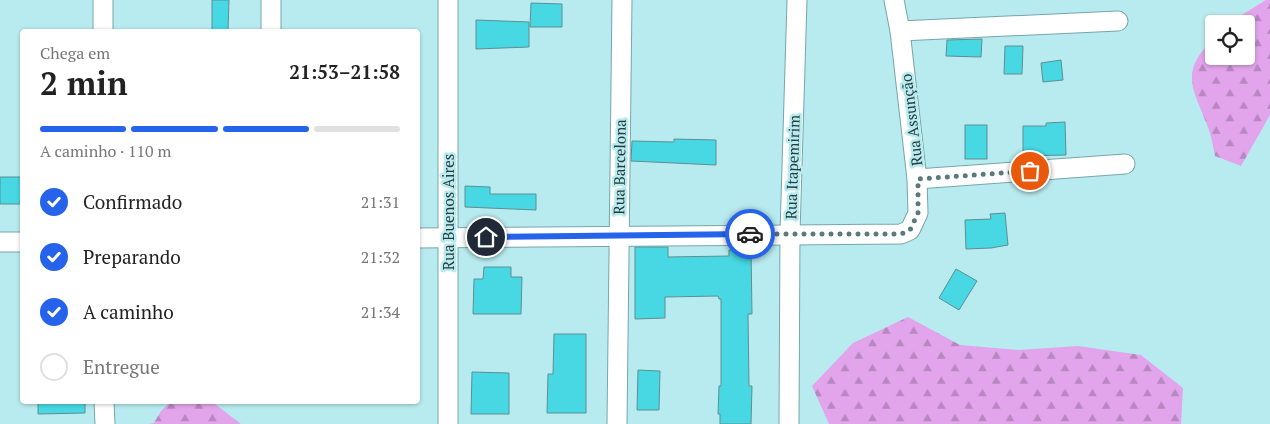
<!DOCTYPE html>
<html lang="pt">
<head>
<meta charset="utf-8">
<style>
	:root { --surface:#fff; --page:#f2f2f2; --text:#222; --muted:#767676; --line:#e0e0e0; --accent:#2563eb }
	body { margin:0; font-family:"PT Serif",serif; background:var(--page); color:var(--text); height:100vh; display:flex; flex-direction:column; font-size:19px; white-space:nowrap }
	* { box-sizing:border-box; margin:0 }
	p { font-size:16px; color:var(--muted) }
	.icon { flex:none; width:28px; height:28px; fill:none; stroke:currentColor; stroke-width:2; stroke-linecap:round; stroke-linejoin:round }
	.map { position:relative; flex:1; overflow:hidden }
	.side { position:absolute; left:20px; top:29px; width:400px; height:375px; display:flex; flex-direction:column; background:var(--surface); border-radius:5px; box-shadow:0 1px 4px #0004 }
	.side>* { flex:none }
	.tools { position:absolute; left:1205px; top:15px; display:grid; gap:10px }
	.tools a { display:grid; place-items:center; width:50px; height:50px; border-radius:5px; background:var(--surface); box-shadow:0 1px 4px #0004; font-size:25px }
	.pin { position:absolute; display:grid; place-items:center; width:42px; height:42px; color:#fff; margin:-21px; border:2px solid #fff; border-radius:50%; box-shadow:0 1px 5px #0007 }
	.courier { position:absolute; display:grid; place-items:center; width:50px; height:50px; margin:-25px; border:4px solid #2563eb; border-radius:50%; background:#fff; color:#222; box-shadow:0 1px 6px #0007 }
	.summary em { font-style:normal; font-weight:800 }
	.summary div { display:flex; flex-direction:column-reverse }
	.summary { display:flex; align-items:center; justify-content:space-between; height:85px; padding:0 20px }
	h1 { font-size:32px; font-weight:800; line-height:38px }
	.bar { display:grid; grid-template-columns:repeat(4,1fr); gap:8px 5px; align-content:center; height:60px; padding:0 20px }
	.bar i { height:6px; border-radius:4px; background:var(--line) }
	.bar .active { background:var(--accent) }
	.bar p { grid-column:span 4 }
	ol { padding:0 20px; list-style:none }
	li { display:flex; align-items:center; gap:15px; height:55px }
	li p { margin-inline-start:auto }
	li .icon { padding:5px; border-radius:50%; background:var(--accent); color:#fff; stroke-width:4 }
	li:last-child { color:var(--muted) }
	li i { width:28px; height:28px; border:2px solid var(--line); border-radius:50% }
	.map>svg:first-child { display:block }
</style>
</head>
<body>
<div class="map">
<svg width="1270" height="424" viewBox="0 0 1270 424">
	<defs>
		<pattern id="forest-firs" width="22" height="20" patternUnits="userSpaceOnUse" patternTransform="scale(1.25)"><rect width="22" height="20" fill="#e2a4eb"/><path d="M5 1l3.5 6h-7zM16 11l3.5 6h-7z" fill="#b787c0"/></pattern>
	</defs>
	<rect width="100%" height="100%" fill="#b8ebef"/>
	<!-- forest -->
	<g fill="url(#forest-firs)">
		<path d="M 1266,0 L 1270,0 L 1270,115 L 1241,166 L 1215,156 C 1213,147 1212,138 1209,130 C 1196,92 1176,73 1214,39 L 1214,56 L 1246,56 L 1246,24 L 1231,24 L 1243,14 Z"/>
		<path d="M 908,317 L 960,345 L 1019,350 L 1078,346 L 1141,355 L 1183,388 L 1181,424 L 829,424 L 812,386 L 853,343 Z"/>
		<path d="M 171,401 L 211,401 L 241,424 L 149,424 L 154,423 L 161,411 Z"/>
	</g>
	<!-- building -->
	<g fill="#48d8e3" stroke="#5e8e92">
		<path d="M 212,0 L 229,0 L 228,31 L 212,31 Z"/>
		<path d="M 531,3 L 562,4 L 562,27 L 530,27 Z"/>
		<path d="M 476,20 L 529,22 L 529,47 L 476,49 Z"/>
		<path d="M 982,39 L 981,57 L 946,56 L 947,40 Z"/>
		<path d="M 1005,46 L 1023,46 L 1022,74 L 1004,74 Z"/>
		<path d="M 1061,60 L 1063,80 L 1043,82 L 1041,63 Z"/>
		<path d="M 1065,122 L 1066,155 L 1023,156 L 1023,126 L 1046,126 L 1046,123 Z"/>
		<rect x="965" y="125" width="22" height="34"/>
		<path d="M 674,139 L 716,140 L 716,165 L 631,161 L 632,141 L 674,142 Z"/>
		<rect x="0" y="177" width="22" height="27"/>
		<path d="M 465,186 L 490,187 L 490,194 L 536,194 L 536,210 L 465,207 Z"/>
		<path d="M 1005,213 L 1008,245 L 991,248 L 966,249 L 965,220 L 991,219 L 990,214 Z"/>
		<path d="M 635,247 L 668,247 L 668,257 L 729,256 L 729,250 L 751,250 L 752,314 L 748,314 L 749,386 L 752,386 L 751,424 L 720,424 L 720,414 L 718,414 L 719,386 L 721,386 L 721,299 L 719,299 L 718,296 L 665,297 L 665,318 L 635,319 Z"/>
		<path d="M 484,267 L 511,267 L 511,277 L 522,277 L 521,314 L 473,314 L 474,279 L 483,279 Z"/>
		<path d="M 956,269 L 977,281 L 959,310 L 939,298 Z"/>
		<path d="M 554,334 L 586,334 L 586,413 L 547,413 L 548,374 L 553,374 Z"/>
		<path d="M 638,370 L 660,371 L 659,410 L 637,410 Z"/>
		<path d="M 472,372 L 509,373 L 509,414 L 471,414 Z"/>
		<path d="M 38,401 L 85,401 L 85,413 L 38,414 Z"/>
	</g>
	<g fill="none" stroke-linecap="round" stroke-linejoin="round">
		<defs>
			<g id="minor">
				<path d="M 103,0 L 103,31"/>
				<path d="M 271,31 L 271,0"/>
				<path d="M 900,31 L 1118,21"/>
				<path d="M 917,179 L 1125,164"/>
				<path d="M 418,238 L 901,234 L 910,230 L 918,213 L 917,179 L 900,31 L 894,0"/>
				<path d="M 0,242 L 22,242"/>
				<path d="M 104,401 L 105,424"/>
				<path d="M 448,424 L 448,0"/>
				<path d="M 617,424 L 622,0"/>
				<path d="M 789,424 L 790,233 L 797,0"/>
			</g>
		</defs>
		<!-- minor casing -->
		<use href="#minor" stroke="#75a6aa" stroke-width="21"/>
		<!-- minor -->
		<use href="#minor" stroke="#fff" stroke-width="19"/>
	</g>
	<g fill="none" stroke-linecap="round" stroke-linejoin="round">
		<!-- done -->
		<path stroke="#59797b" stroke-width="5" stroke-dasharray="0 9" d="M 750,234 L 901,234 L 910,230 L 918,213 L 918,179 L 1030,171"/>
		<!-- route -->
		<path stroke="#2563eb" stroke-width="6" d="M 486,237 L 750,234"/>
	</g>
	<g text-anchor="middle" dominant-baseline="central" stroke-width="5" stroke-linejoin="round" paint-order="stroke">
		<!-- street labels -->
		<g font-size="15" fill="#263b3d" stroke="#b8ebef">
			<text transform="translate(911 120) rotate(-97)">Rua Assunção</text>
			<text transform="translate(619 167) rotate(-89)">Rua Barcelona</text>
			<text transform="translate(792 167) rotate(-88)">Rua Itapemirim</text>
			<text transform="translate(448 212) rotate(-90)">Rua Buenos Aires</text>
		</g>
	</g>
</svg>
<div class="tools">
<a><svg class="icon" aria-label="locate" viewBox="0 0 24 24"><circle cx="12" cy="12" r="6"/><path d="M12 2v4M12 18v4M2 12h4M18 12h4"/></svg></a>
</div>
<div class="pin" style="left:1030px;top:171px;background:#ea580c"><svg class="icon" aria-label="bag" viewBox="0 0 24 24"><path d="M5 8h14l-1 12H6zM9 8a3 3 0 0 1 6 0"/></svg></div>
<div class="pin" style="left:486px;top:237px;background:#1f2937"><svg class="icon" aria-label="home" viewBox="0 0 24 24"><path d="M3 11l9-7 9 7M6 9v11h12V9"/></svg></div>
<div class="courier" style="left:750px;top:234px"><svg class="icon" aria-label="car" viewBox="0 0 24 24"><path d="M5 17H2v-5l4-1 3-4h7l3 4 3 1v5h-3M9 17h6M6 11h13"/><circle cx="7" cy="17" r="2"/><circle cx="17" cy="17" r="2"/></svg></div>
<section class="side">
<div class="summary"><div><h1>2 min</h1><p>Chega em</p></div><em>21:53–21:58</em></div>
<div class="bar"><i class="active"></i><i class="active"></i><i class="active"></i><i></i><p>A caminho · 110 m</p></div>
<ol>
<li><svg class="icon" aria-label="check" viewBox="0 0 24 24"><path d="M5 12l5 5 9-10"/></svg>Confirmado<p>21:31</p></li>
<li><svg class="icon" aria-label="check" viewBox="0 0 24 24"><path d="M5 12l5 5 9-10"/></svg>Preparando<p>21:32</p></li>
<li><svg class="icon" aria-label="check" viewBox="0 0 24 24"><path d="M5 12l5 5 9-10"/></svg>A caminho<p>21:34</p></li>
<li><i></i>Entregue</li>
</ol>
</section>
</div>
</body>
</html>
